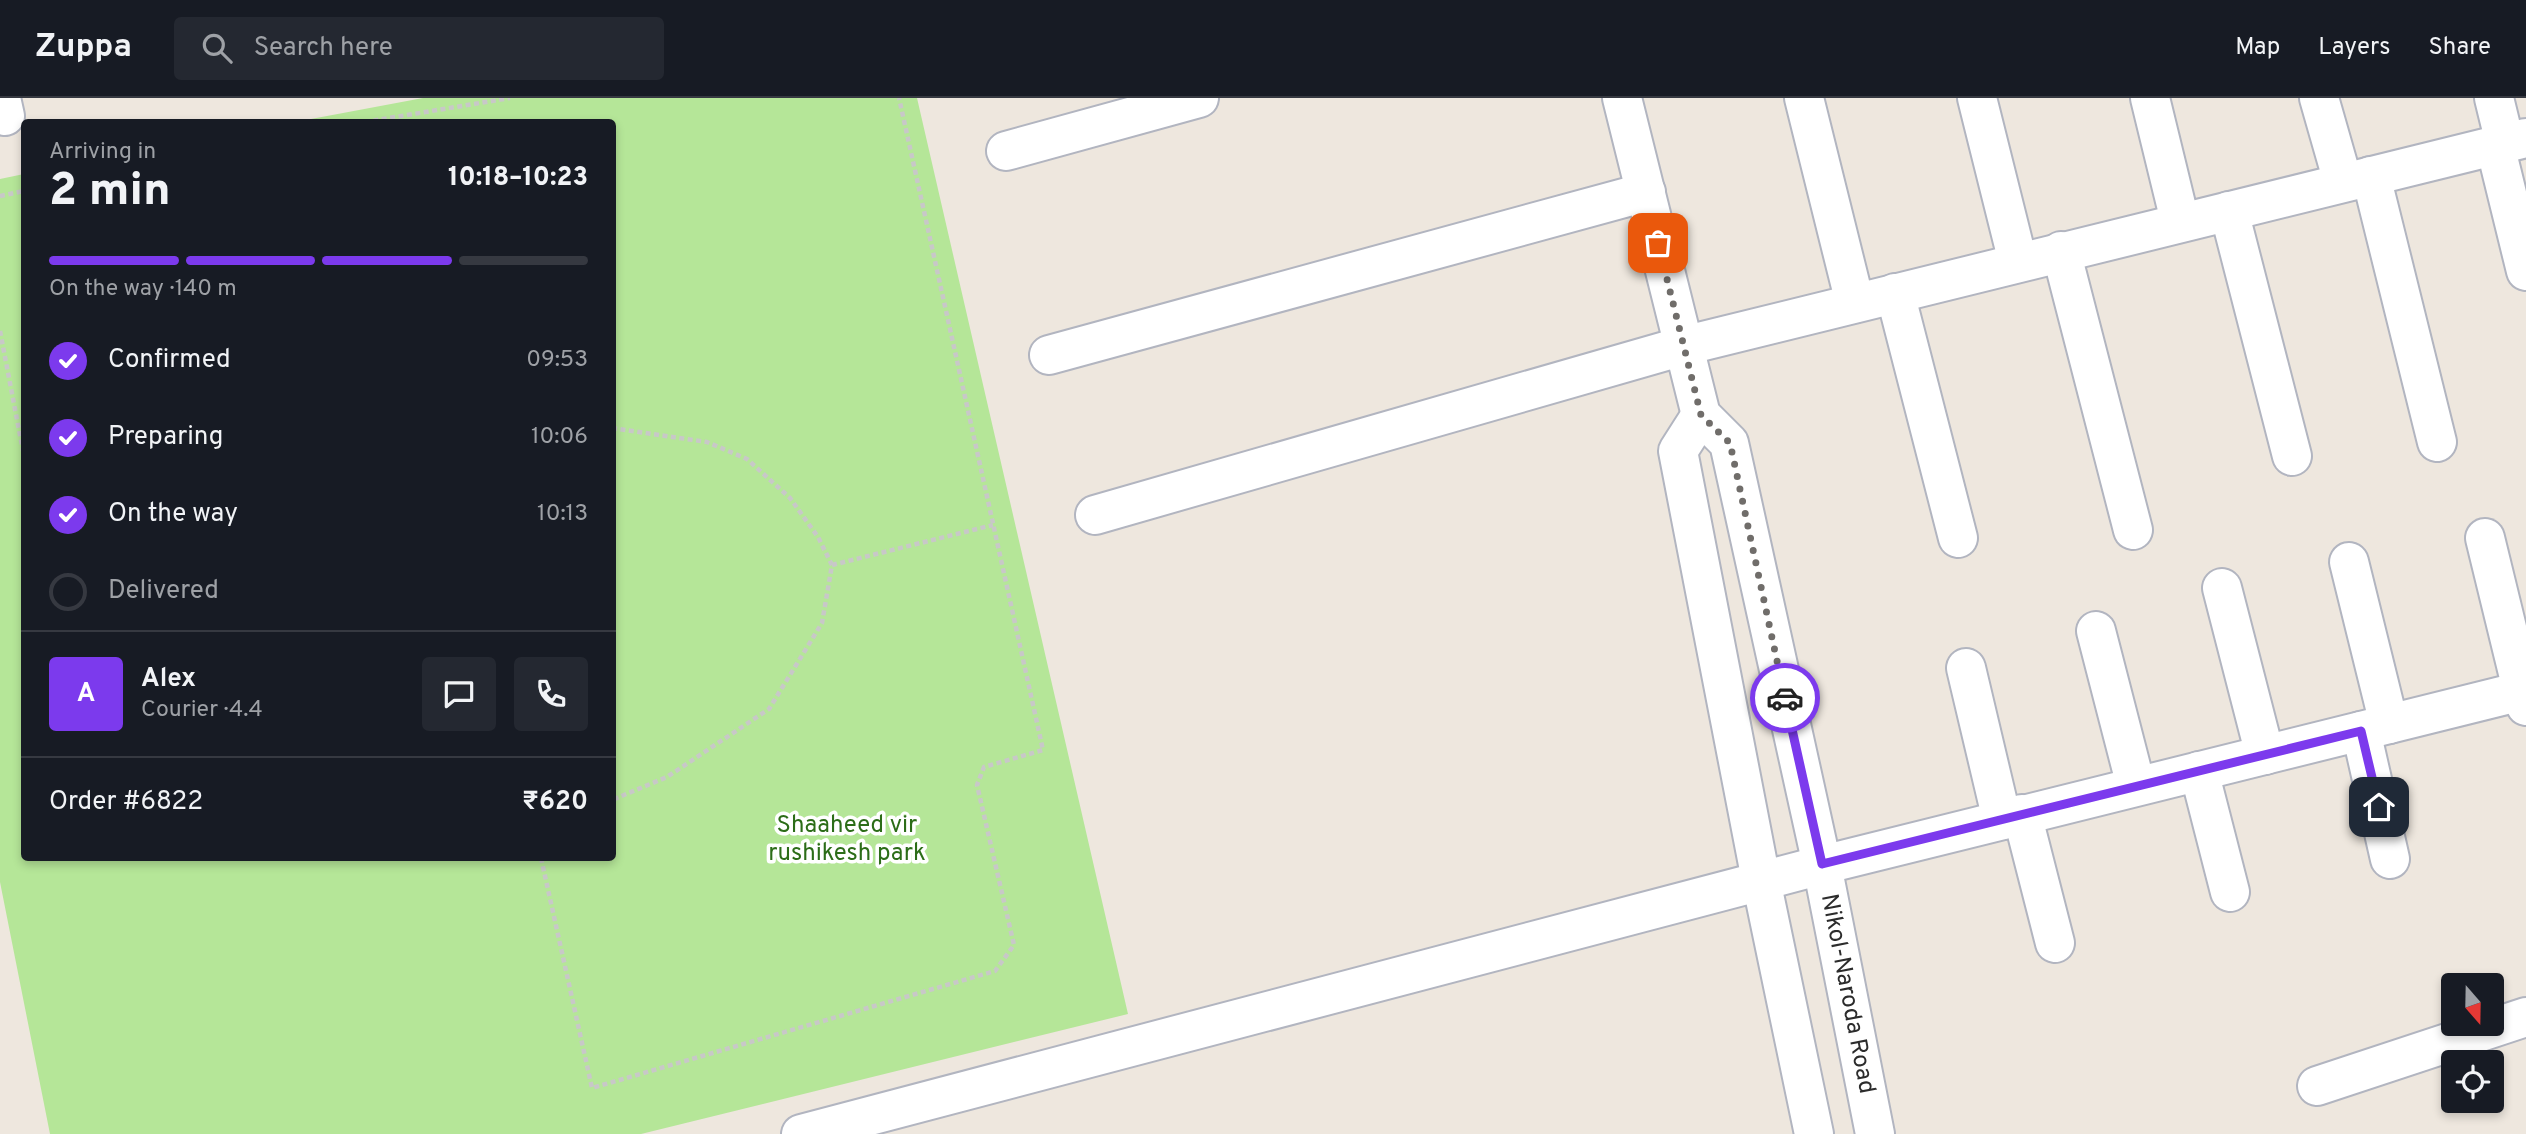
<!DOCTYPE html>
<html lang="en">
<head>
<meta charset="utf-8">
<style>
	:root { --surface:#171b24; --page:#242831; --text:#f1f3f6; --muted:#9ea1a6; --line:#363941; --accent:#7c3aed }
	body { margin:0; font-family:Overpass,sans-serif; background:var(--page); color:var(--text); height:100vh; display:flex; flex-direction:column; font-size:26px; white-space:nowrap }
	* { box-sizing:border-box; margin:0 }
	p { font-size:23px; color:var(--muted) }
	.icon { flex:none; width:38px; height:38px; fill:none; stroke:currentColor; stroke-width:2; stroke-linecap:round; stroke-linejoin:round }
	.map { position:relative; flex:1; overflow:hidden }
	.sheet { position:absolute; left:21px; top:21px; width:595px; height:742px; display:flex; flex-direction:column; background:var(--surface); border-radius:7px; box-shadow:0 4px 10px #0003 }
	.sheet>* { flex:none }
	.needle { width:46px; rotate:160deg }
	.fabs { position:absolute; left:2441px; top:875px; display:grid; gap:14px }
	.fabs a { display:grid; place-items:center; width:63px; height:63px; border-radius:7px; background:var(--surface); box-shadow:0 4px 10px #0003; font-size:35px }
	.pin { position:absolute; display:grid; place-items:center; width:60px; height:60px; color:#fff; margin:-30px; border-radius:14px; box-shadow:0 4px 10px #0006 }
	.courier { position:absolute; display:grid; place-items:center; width:70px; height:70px; margin:-35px; border:5px solid #7c3aed; border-radius:50%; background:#fff; color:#222; box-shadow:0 2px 9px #0007 }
	.headline em { font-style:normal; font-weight:800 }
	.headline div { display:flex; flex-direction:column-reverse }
	.headline { display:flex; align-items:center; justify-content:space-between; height:119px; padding:0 28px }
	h1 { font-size:46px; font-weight:800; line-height:52px }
	.bar { display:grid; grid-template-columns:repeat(4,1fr); gap:10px 7px; align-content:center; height:84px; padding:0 28px }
	.bar i { height:9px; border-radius:5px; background:var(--line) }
	.bar .current { background:var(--accent) }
	.bar p { grid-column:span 4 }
	.line { display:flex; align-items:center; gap:18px; padding:0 28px; border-top:2px solid var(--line) }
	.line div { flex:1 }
	.round { display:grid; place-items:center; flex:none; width:74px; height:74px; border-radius:7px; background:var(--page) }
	ol { padding:0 28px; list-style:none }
	li { display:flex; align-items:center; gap:21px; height:77px }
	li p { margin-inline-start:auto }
	li .icon { padding:7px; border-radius:50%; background:var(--accent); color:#fff; stroke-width:4 }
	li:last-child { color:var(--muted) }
	li i { width:38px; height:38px; border:4px solid var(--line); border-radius:50% }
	header { display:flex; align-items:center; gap:42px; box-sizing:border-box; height:98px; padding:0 35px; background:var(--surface); border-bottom:2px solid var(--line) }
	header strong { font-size:33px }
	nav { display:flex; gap:38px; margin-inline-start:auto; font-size:24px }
	.search { width:490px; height:63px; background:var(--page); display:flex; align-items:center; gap:18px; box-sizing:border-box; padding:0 24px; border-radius:7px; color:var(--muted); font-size:26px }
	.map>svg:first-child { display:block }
</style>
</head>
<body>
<header>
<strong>Zuppa</strong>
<div class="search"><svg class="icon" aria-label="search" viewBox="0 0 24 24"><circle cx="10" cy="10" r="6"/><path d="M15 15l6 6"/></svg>Search here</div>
<nav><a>Map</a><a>Layers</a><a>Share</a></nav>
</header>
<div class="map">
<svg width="2526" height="1036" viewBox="0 0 2526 1036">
	<rect width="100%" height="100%" fill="#eee7de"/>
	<!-- green -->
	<path fill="#b5e698" d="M 423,0 L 917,0 L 1128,916 L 641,1036 L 50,1036 L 0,784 L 0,81 L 24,76 L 24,760 L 612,760 L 612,24 L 295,24 Z"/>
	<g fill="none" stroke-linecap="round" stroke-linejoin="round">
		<defs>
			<g id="minor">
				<path d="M 1,0 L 5,18"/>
				<path d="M 1804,0 L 1855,205"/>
				<path d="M 1977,0 L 2018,164"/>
				<path d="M 2150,0 L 2180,123"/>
				<path d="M 2319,0 L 2343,84"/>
				<path d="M 2494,0 L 2505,45"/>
				<path d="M 2495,47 L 2526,173"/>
				<path d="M 1006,53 L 1199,0"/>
				<path d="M 2371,78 L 2437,344"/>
				<path d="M 2229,113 L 2292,358"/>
				<path d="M 2061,153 L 2133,432"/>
				<path d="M 1895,195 L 1958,440"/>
				<path d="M 1049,257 L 1646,94"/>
				<path d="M 1095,417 L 1683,248 L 2526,40"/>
				<path d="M 2485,440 L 2526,608"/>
				<path d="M 2349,464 L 2389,626"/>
				<path d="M 2222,490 L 2265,657"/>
				<path d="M 2096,533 L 2136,688"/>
				<path d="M 1966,570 L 2002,722"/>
				<path d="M 2361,633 L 2390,761"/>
				<path d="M 2199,673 L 2230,794"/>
				<path d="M 2022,716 L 2055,845"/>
				<path d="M 2317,988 L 2526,919"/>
				<path d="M 801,1036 L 1822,767 L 2526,592"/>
			</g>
			<g id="secondary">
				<path d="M 1622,0 L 1701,317 L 1729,345 L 1822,767 L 1875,1036"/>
				<path d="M 1701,317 L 1678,353 L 1761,782 L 1814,1036"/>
			</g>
		</defs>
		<!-- minor casing -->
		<use href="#minor" stroke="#b2b5c0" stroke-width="42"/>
		<!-- secondary casing -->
		<use href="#secondary" stroke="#b2b5c0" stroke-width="42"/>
		<!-- path -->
		<g stroke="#c8c8c8" stroke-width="4.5" stroke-dasharray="5 3.5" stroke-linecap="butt">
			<path d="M 365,24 L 510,0"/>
			<path d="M 0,98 L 24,93"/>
			<path d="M 0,233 L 24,358"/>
			<path d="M 612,330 L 707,344 L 747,361 L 790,400 L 818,439 L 832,467 L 822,525 L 769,611 L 667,679 L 612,702"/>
			<path d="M 832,467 L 993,427"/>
			<path d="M 541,760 L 592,990 L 995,873 L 1014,847 L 977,687 L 984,669 L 1043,652 L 899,0"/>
		</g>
		<!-- minor -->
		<use href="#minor" stroke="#fff" stroke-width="38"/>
		<!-- secondary -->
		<use href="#secondary" stroke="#fff" stroke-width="38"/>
	</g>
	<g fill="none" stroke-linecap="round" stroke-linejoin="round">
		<!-- done -->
		<path stroke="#706d6a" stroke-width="7" stroke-dasharray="0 12.6" d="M 1658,145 L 1701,317 L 1730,345 L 1785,600"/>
		<!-- route -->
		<path stroke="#7c3aed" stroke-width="9" d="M 1785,600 L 1822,766 L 2361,633 L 2379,709"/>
	</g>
	<g text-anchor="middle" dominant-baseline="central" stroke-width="7" stroke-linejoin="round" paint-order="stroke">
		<!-- park labels -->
		<g font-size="24" fill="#2c6d18" stroke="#fff">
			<text x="847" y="728">Shaaheed vir<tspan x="847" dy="28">rushikesh park</tspan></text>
		</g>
		<!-- street labels -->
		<g font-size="24" fill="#2c2c2c" stroke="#fff">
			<text transform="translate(1847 896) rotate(79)">Nikol-Naroda Road</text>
		</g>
	</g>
</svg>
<div class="fabs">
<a><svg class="needle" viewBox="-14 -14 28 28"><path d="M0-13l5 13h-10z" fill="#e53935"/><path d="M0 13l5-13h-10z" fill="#9ea1a6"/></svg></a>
<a><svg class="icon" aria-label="locate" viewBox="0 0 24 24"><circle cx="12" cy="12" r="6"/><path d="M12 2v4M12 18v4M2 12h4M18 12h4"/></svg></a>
</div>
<div class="pin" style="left:1658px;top:145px;background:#ea580c"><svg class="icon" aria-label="bag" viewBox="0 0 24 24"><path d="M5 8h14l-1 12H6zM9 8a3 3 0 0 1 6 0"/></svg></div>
<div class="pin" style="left:2379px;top:709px;background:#1f2937"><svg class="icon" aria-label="home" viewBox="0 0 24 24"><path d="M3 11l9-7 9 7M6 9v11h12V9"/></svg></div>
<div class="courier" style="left:1785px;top:600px"><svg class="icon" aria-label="car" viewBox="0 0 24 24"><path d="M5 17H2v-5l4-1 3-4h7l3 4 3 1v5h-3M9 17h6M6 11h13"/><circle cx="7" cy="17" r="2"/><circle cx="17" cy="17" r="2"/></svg></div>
<section class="sheet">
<div class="headline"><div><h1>2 min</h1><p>Arriving in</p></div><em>10:18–10:23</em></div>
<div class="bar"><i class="current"></i><i class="current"></i><i class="current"></i><i></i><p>On the way · 140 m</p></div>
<ol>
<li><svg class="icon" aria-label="check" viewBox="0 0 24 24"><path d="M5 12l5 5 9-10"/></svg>Confirmed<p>09:53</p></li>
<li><svg class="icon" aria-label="check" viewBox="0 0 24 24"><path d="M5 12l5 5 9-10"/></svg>Preparing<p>10:06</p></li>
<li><svg class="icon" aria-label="check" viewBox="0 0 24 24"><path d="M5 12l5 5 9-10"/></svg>On the way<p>10:13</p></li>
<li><i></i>Delivered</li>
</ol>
<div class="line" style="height:126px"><b class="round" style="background:var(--accent);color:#fff">A</b><div><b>Alex</b><p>Courier · 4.4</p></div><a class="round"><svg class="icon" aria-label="chat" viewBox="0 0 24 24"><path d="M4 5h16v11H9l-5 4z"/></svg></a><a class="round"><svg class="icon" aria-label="phone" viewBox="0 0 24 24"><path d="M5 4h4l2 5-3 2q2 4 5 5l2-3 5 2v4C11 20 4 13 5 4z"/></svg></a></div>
<div class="line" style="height:91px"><div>Order #6822</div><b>₹620</b></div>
</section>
</div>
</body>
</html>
